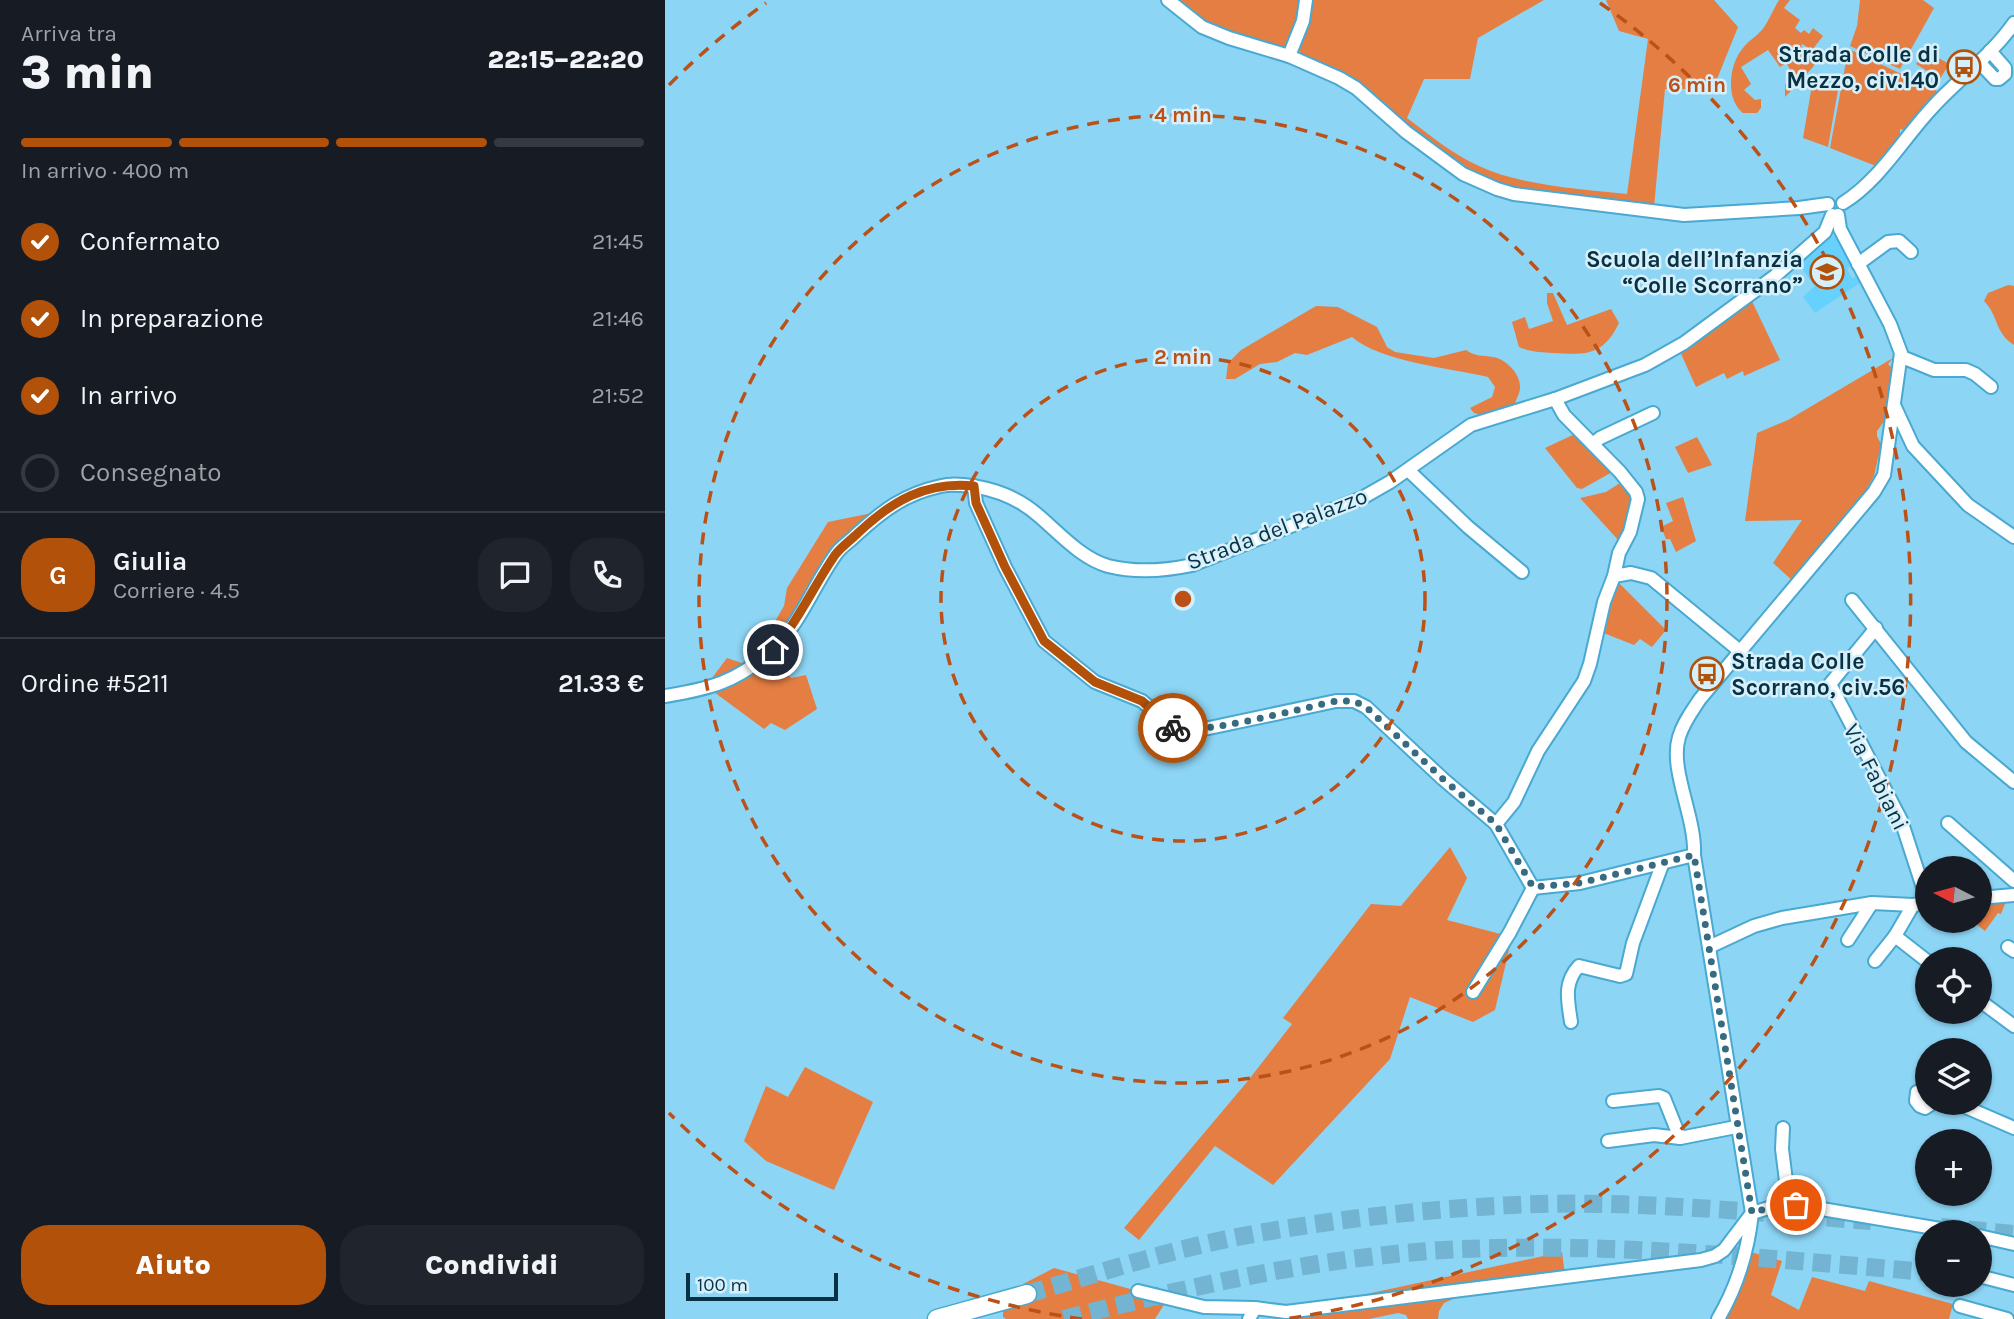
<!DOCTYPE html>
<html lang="it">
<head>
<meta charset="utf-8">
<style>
	:root { --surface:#171b24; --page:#20242c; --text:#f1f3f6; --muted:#9ea1a6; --line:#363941; --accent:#b1510a }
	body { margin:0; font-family:Karla,sans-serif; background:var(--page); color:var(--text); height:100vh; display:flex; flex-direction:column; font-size:26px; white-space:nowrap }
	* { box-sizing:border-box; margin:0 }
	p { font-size:23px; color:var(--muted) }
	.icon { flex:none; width:38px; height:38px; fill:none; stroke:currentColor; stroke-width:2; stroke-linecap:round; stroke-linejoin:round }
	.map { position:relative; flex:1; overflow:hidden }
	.sheet { display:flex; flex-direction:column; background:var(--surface); width:665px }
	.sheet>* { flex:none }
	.needle { width:46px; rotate:276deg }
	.controls { position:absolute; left:1250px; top:856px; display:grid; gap:14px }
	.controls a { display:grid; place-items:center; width:77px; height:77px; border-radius:50%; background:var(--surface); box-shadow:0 2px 5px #0004; font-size:35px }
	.scale { position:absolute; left:21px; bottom:18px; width:152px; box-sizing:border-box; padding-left:7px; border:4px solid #083243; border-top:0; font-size:19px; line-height:24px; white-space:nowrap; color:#083243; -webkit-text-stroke:5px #d5effb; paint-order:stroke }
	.pin { position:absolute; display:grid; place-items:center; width:60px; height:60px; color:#fff; margin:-30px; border:4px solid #fff; border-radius:50%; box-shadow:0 2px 7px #0007 }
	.courier { position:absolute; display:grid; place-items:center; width:70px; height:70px; margin:-35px; border:5px solid #b1510a; border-radius:50%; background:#fff; color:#222; box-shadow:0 2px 9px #0007 }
	.summary em { font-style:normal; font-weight:800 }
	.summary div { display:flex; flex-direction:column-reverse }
	.summary { display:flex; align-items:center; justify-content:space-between; height:119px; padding:0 21px }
	h1 { font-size:46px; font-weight:800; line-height:52px }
	.bar { display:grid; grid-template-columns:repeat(4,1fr); gap:10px 7px; align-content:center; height:84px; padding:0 21px }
	.bar i { height:9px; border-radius:5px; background:var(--line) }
	.bar .active { background:var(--accent) }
	.bar p { grid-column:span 4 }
	.line { display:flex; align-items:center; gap:18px; padding:0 21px; border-top:2px solid var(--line) }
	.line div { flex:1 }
	.round { display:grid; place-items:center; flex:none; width:74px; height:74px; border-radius:28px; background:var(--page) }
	ol { padding:0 21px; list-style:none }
	li { display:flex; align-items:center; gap:21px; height:77px }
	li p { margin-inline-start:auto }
	li .icon { padding:7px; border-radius:50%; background:var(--accent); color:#fff; stroke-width:4 }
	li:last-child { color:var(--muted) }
	li i { width:38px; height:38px; border:4px solid var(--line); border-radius:50% }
	.button { display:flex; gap:14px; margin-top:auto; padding:14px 21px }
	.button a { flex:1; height:80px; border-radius:28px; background:var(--accent); color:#fff; font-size:28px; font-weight:800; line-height:80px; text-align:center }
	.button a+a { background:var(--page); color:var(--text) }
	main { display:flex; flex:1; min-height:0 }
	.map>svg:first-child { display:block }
</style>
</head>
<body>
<main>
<section class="sheet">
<div class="summary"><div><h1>3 min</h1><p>Arriva tra</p></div><em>22:15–22:20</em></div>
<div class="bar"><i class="active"></i><i class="active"></i><i class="active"></i><i></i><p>In arrivo · 400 m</p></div>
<ol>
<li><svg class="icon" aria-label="check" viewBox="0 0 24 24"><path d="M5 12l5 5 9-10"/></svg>Confermato<p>21:45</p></li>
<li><svg class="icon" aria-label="check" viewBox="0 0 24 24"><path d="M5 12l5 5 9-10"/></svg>In preparazione<p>21:46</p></li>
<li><svg class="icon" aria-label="check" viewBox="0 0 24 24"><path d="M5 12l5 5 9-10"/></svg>In arrivo<p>21:52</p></li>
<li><i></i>Consegnato</li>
</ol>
<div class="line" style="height:126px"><b class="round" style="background:var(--accent);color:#fff">G</b><div><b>Giulia</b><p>Corriere · 4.5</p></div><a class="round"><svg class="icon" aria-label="chat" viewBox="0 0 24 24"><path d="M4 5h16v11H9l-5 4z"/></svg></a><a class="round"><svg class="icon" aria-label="phone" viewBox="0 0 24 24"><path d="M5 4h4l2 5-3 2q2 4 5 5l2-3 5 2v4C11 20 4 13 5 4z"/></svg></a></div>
<div class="line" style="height:91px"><div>Ordine #5211</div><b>21.33 €</b></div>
<div class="button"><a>Aiuto</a><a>Condividi</a></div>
</section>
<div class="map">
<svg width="1349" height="1319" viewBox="0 0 1349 1319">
	<rect width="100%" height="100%" fill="#8dd5f5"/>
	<!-- built -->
	<path fill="#67d1fe" d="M 1162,234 L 1173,237 L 1187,265 L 1182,269 L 1187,278 L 1191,276 L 1195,283 L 1150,313 L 1138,297 L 1150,286 L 1132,262 Z"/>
	<!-- green -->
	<g fill="#e57e43">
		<path d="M 507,0 L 879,0 L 813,38 L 805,79 L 759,79 L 742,118 C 765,135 787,154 814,166 C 857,186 915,189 962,194 L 983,39 L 954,31 L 941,0 L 1049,0 L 1073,27 L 1048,89 L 1000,89 L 989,207 L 846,189 L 801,171 L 636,54 L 632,44 L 624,56 L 552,31 Z"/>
		<path d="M 1114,0 L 1125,0 L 1119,8 L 1135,20 L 1130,28 L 1136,33 L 1139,30 L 1144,34 L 1148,28 L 1158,36 L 1147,50 L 1137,44 L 1136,46 L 1150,63 L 1148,67 L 1120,97 L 1120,84 L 1127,79 L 1122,72 L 1125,69 L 1121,63 L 1115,67 L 1103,50 L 1076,67 L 1086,84 L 1079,90 L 1090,100 L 1096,99 L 1096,108 L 1092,113 L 1078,113 C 1060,99 1064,64 1078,48 C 1085,39 1096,34 1101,24 C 1106,16 1109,8 1114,0 Z"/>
		<path d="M 1195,0 L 1258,0 L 1269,8 L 1235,69 L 1185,46 L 1192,26 Z"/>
		<path d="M 1186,50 L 1274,92 L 1239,130 L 1235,129 L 1235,137 L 1211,166 L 1165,148 L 1181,62 Z"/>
		<path d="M 1260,50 L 1284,64 L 1275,79 L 1251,64 Z"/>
		<path d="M 1147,85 L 1173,90 L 1163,147 L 1138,138 Z"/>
		<path d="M 1343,285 L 1349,286 L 1349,345 C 1329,332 1334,316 1319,301 L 1323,293 Z"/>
		<path d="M 882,293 L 888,293 L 902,325 L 946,309 L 954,323 C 938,356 921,355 888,353 C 877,352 865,352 854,347 L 847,322 L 860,317 L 864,329 L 888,321 L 882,303 Z"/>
		<path d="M 1085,297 L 1115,360 L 1079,376 L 1078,371 L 1062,379 L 1059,373 L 1031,387 L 1013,347 Z"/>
		<path d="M 651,306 L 673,307 L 712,327 L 722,347 L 730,352 L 769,358 L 801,350 C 811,357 817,355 828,357 C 841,359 856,374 855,388 C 855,393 851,399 850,404 L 816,415 L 809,413 L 805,408 L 827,397 L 830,387 L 823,377 C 785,368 716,362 687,337 L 642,355 L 630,353 L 612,362 L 595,364 L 570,379 L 561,379 L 563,363 L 576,350 Z"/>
		<path d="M 1228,358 L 1223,364 L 1228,369 L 1220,420 L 1212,431 L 1212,436 L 1216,444 L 1209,476 L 1196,499 L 1130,583 L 1108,563 L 1137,520 L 1080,521 L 1092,433 L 1123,420 Z"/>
		<path d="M 912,433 L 949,471 L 917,489 L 912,488 L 880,448 Z"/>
		<path d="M 1032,437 L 1047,465 L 1023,473 L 1010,447 Z"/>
		<path d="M 958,481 C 974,505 964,517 955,542 L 915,498 L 941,492 Z"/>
		<path d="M 1018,497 L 1031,541 L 1011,552 L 1005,539 L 1001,539 L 996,527 L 1008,521 L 1001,503 Z"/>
		<path d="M 217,511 L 171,553 L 108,650 L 41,686 L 62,658 L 77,663 L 91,654 L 119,606 L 122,588 L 163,522 Z"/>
		<path d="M 952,581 L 1001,630 L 987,647 L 975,639 L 969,645 L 936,632 L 941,609 Z"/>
		<path d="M 110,659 L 126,678 L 141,675 L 152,709 L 120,730 L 106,723 L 99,729 L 49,692 Z"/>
		<path d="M 785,847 L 802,878 L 782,920 L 847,937 L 830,1010 L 808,1022 L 745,997 L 725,1059 L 608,1185 L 550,1146 L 474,1240 L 459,1228 L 582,1082 L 627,1024 L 618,1018 L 706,904 L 736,906 Z"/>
		<path d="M 1341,901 L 1336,914 L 1333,913 L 1320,931 L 1307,921 L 1314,920 L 1314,903 Z"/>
		<path d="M 140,1067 L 208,1102 L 169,1190 L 101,1161 L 79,1141 L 101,1086 L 123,1097 Z"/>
		<path d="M 897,1252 L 901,1283 L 862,1290 L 795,1296 L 779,1303 L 774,1311 L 773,1319 L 743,1319 L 741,1315 L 733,1313 L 704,1319 L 628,1319 L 627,1310 Z"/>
		<path d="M 1086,1252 L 1117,1261 L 1106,1295 L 1134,1310 L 1147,1277 L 1200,1291 L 1204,1281 L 1288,1304 L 1284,1319 L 1061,1319 Z"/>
		<path d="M 389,1268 L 498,1298 L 500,1303 L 490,1319 L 341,1319 L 338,1317 L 338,1311 L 362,1294 L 358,1284 Z"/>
	</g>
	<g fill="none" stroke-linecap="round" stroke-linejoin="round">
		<!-- highway-tunnel -->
		<g stroke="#72b4d1" stroke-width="18" stroke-dasharray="18 9" stroke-linecap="butt">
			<path d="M 1276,1227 L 1349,1234"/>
			<path d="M 362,1294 C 431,1274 501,1251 572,1237 C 657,1221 743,1211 830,1206 C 955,1198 1082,1212 1206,1221"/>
			<path d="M 399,1319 C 542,1282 685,1250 833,1248 C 976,1245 1119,1260 1262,1272"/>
		</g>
		<defs>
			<g id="minor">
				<path d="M 503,0 L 537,27 L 564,38 L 624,56 L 674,78 L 691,88 L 741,132 L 798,174 L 832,189 L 849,194 L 1019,215 L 1134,208 L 1163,204"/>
				<path d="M 624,56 L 638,21 L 641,0"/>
				<path d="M 1314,62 L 1330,79 L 1334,79 L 1340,74 L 1340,68 L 1325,51"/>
				<path d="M 1178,203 C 1214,181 1238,139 1266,109 C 1293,79 1326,56 1349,23"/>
				<path d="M 1193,264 L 1223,242 L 1234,241 L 1246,252"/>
				<path d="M 1237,357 L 1269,370 L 1301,370 L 1310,374 L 1326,387"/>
				<path d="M 1229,405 L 1248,446 L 1303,505 L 1349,537"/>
				<path d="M 928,444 L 935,438 L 988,413"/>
				<path d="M 743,470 L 803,527 L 857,572"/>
				<path d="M 309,486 L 311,503 L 340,567 L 379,641 L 430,682 L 477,701 L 509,729 L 520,730 L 544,728 L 671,701 L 689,701 L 701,707 L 778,779 L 831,824 L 868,888 L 845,932 L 808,992"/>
				<path d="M 949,576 L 966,573 L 986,578 L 1076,652"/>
				<path d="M 1187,600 L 1301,742 L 1349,782"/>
				<path d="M 1211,628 L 1165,684 L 1236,820 L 1262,900"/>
				<path d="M 0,696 C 44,689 72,682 106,651 C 135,625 148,586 171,554 C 176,547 184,542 190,536 C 217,511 239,494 276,486 C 288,483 301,485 313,487 C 335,491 357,501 374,516 C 395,534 416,558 443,566 C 471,573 499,571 527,565 L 697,498 L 725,482 L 806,425 L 890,399 L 980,365 L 1019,343 L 1110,276 L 1160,232 L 1167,215"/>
				<path d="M 1283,823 L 1349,881"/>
				<path d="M 831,824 L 849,802 L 873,751 L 919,681 L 925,664 L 939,602 L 949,576 L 954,553 L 965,532 L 973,499 L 971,492 L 955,472 L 899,415 L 890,399"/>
				<path d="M 868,888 L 915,883 L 1029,855"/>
				<path d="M 1314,898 L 1349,895"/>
				<path d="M 1248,905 L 1230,936 L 1262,961"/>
				<path d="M 1183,940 L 1207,903"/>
				<path d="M 1044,947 L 1089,926 L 1117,918 L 1207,903 L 1248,905 L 1262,903"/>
				<path d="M 1343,947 L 1349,951"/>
				<path d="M 1210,961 L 1230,936"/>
				<path d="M 1314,1000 L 1349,1026"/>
				<path d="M 906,1022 C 903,1001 898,983 914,966 L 955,976 L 961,974 L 968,943 L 997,865"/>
				<path d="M 1262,1088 L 1252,1092 L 1251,1101 L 1255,1106 L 1260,1108 L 1269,1102"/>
				<path d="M 948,1101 L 994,1096 L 999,1098 L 1015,1138"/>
				<path d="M 1289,1102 L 1349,1128"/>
				<path d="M 1118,1128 L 1117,1149 L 1124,1205"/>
				<path d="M 943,1141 L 989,1135 L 1015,1138 L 1071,1127"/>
				<path d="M 1314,1236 L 1349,1244"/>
				<path d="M 1314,1276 L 1349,1285"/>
				<path d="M 473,1291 L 539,1307 L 590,1308"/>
				<path d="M 1295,1306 L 1342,1319"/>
				<path d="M 584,1319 L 590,1308 L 621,1312 L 1036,1260 L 1050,1256 L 1059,1250 L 1087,1213 L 1114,1205 L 1139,1206 L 1293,1232"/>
				<path d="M 1053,1319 C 1073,1285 1083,1252 1087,1213 L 1029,855 C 1031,817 1004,770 1014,737 C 1018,723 1027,711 1035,699 L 1209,492 L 1219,475 L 1236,353 L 1225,324 L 1175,229 L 1173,215"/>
			</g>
			<path id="highway" d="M 272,1319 L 362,1294"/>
		</defs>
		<!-- minor casing -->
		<use href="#minor" stroke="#49a9d0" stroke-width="16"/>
		<!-- highway casing -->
		<use href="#highway" stroke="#49a9d0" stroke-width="21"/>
		<!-- minor -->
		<use href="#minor" stroke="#fff" stroke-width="12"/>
		<!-- highway -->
		<use href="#highway" stroke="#fff" stroke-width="18"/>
	</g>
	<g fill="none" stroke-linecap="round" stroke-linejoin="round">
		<!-- done -->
		<path stroke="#376b81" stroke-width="7" stroke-dasharray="0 12.6" d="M 508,728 C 533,736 638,708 671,701 L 689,701 L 701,707 L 778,779 L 831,824 L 868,887 L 915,883 L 1029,855 L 1087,1213 L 1114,1205 L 1131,1205"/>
		<!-- route -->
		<path stroke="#b1510a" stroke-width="9" d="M 108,650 C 134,620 148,587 170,555 C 176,547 186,540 193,533 C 227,501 261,481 309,486 L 311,503 L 340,567 L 379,641 L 430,682 L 477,701 L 508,728"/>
	</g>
	<!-- distance rings -->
	<g fill="none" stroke="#bb5117" stroke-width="3.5" stroke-dasharray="12 9">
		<circle cx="518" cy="599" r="242"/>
		<circle cx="518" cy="599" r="484"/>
		<path d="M417 1319A727 727 0 0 1 4 1113M4 85A727 727 0 0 1 101 3M935 3A727 727 0 0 1 619 1319"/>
	</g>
	<!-- icons -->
	<defs>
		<symbol id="bus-ring" viewBox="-11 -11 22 22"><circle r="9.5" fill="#d5effb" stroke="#b1510a" stroke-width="1.5"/><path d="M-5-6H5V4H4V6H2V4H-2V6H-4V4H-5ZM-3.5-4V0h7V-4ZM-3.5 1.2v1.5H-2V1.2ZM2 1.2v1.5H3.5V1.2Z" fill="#b1510a"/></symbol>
		<symbol id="school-ring" viewBox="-11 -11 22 22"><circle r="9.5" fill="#d5effb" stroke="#b1510a" stroke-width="1.5"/><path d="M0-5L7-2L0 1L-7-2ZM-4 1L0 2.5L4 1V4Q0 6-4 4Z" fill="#b1510a"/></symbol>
	</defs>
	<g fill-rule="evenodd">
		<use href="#bus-ring" x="1280" y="48" width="38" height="38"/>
		<use href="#school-ring" x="1143" y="253" width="38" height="38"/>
		<use href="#bus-ring" x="1023" y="655" width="38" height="38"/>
	</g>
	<g text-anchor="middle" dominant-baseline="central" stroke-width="5" stroke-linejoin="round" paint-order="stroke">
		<!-- poi labels -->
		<g font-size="23" font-weight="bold" fill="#083243" stroke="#d5effb" text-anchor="end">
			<text x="1274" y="54">Strada Colle di<tspan x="1274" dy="26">Mezzo, civ.140</tspan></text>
			<text x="1138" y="259">Scuola dell’Infanzia<tspan x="1138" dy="26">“Colle Scorrano”</tspan></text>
			<text x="1066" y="661" text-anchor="start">Strada Colle<tspan x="1066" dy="26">Scorrano, civ.56</tspan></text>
		</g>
		<!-- street labels -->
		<g font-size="23" fill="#083243" stroke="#d5effb">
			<text transform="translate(612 529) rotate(-21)">Strada del Palazzo</text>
			<text transform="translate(1211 777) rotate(63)">Via Fabiani</text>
		</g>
	</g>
	<circle cx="518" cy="599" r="10" fill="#bb5117" stroke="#d5effb" stroke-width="3.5"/>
	<g font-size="21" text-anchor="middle" font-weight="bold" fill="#bb5117" stroke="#d5effb" stroke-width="5" stroke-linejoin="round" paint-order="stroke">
		<text x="1032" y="92">6 min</text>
		<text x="518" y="122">4 min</text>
		<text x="518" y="364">2 min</text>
	</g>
</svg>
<div class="controls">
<a><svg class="needle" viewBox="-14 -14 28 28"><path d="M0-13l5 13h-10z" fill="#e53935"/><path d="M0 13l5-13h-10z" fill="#9ea1a6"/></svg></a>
<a><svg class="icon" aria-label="locate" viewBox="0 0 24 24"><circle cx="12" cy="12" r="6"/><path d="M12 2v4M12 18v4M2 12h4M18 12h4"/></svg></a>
<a><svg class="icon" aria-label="layers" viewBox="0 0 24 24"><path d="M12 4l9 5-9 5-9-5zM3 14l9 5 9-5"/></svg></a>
<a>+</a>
<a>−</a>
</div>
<div class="scale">100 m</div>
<div class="pin" style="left:1131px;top:1205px;background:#ea580c"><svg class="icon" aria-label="bag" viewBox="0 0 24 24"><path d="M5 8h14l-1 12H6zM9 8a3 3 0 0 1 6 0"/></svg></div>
<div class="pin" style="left:108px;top:650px;background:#1f2937"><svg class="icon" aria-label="home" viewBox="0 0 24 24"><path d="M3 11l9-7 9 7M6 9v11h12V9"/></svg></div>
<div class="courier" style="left:508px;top:728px"><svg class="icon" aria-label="bike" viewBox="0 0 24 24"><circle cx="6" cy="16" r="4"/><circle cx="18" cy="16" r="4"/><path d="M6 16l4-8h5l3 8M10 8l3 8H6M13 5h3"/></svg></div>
</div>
</main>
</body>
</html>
